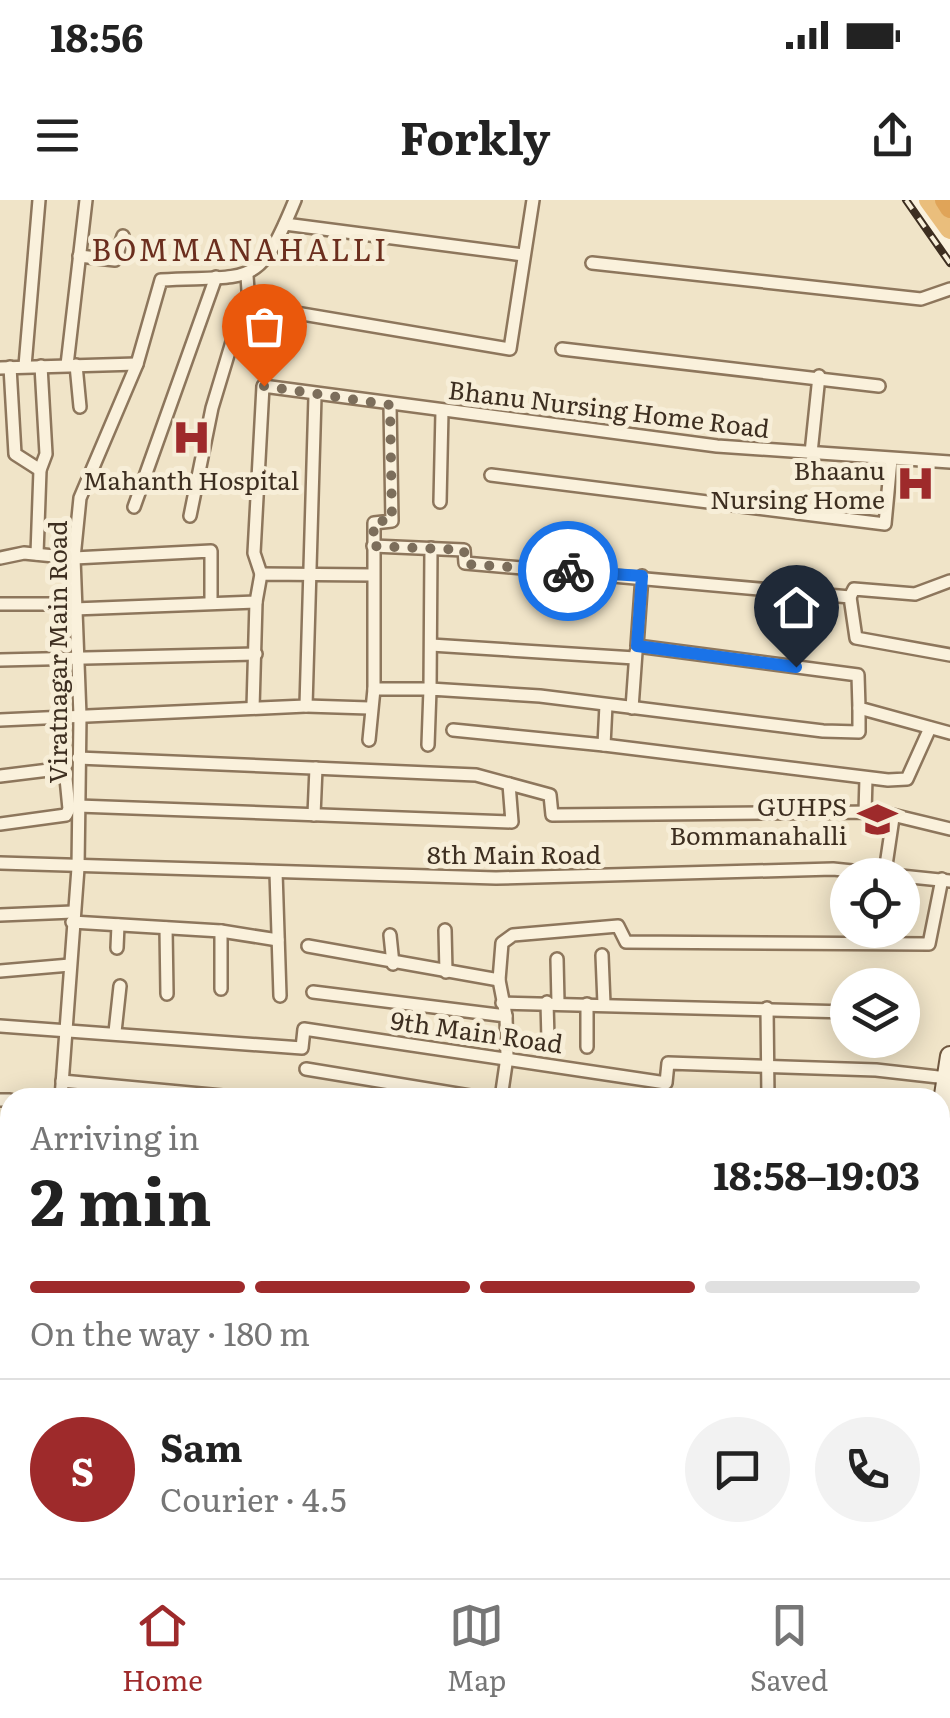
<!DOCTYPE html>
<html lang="en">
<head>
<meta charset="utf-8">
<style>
	:root { --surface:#fff; --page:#f2f2f2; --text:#222; --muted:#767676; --line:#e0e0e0; --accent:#9e2a2b }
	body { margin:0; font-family:Literata,serif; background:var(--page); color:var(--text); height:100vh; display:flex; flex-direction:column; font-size:38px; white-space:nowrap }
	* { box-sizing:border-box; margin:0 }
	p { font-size:32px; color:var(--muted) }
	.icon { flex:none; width:55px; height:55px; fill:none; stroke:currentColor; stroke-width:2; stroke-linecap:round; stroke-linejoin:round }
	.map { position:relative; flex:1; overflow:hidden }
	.details { position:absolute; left:0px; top:888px; width:950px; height:492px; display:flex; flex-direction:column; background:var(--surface); border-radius:30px 30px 0 0; box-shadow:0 5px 25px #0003 }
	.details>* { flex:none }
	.buttons { position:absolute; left:830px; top:658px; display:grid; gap:20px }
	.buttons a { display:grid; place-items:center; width:90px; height:90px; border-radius:50%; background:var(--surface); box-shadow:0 5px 25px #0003; font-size:50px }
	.pin { position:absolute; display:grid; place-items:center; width:85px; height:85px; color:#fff; margin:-102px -42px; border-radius:50% 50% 50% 0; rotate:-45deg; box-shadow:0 0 10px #0007 }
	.pin .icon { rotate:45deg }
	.courier { position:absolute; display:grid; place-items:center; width:100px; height:100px; margin:-50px; border:8px solid #1a73e8; border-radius:50%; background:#fff; color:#222; box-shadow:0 2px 12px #0007 }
	.summary em { font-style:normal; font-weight:700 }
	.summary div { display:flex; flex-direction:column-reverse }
	.summary { display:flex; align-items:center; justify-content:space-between; height:170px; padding:0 30px }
	h1 { font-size:65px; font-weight:700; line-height:75px }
	.bar { display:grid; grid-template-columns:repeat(4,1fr); gap:15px 10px; align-content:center; height:120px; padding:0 30px }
	.bar i { height:12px; border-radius:8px; background:var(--line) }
	.bar .selected { background:var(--accent) }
	.bar p { grid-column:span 4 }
	.line { display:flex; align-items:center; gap:25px; padding:0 30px; border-top:2px solid var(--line) }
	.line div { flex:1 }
	.round { display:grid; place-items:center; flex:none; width:105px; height:105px; border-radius:52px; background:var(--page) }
	.status { display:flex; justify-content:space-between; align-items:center; height:70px; padding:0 50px; background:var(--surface); direction:ltr }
	.status svg { height:28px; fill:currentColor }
	header { display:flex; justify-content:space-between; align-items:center; height:130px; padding:0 30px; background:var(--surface); font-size:45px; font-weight:700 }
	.dock { display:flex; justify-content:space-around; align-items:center; height:140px; border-top:2px solid var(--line); background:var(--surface); font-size:28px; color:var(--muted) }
	.dock a { display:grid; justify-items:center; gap:5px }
	.dock .selected { color:var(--accent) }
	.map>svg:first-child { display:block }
</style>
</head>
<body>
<div class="status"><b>18:56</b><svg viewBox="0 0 49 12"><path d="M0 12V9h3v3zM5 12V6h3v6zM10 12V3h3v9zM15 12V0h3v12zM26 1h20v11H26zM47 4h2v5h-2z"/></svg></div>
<header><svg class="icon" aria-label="menu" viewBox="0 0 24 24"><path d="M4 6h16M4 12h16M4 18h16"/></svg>Forkly<svg class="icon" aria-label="share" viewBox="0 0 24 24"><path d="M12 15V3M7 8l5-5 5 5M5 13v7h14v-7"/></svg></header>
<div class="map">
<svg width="950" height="1378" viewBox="0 0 950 1378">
	<rect width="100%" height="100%" fill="#f0e4c8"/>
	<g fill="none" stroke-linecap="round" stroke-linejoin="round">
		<defs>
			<g id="minor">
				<path d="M 285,24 L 523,55"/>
				<path d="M 79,56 L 115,60 L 123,36"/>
				<path d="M 592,63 L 921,99 L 950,89"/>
				<path d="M 249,105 L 510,149 L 533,0"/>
				<path d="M 562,149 L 879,186"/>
				<path d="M 67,165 L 86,0"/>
				<path d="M 76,165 L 80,207"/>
				<path d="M 25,166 L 39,0"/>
				<path d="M 10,167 L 15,254 L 40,270"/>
				<path d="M 0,168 L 137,164"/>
				<path d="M 811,253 L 819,176"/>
				<path d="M 491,275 L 885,324 L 891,260"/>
				<path d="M 440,302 L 442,211"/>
				<path d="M 134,307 L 216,77"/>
				<path d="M 190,316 L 212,208 L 241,112 L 249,105 L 247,76"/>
				<path d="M 373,346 L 464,350 L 465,363 L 850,397 L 856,438 L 950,455"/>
				<path d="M 37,354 L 40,270 L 46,254 L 41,166"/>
				<path d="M 0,358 L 24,353 L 74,358 L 211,351 L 211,402"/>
				<path d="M 261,374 L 254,353 L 263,186 L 717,246 L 950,262"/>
				<path d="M 642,376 L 637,446 L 858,475 L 859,508 L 950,533"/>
				<path d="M 850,397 L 854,389 L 915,394 L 950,381"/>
				<path d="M 0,404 L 74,404"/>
				<path d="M 74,409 L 256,402 L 261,374 L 373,375"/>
				<path d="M 431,445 L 635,458"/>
				<path d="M 0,460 L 256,454"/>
				<path d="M 374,489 L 430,489 L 431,348"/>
				<path d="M 306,506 L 369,508"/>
				<path d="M 253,508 L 256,402"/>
				<path d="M 632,508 L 636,452"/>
				<path d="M 0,520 L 306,506 L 315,196"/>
				<path d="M 453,530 L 604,545 L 606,505"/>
				<path d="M 369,540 L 374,489 L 374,323 L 392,321 L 390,205"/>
				<path d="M 428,545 L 430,489 L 540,496 L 823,531 L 859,532 L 859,508"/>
				<path d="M 604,545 L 888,580 L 907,579 L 930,528"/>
				<path d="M 78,558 L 476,575 L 550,595 L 552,615 L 880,612 L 950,629"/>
				<path d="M 0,576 L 65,568 L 69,609 L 66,615 L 0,624"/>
				<path d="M 78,606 L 512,622 L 509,584"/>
				<path d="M 865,613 L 866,578"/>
				<path d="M 314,615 L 316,568"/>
				<path d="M 0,663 L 496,678 L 833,669 L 950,681"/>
				<path d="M 276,672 L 280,796"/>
				<path d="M 885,672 L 893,618"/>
				<path d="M 0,715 L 73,712"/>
				<path d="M 72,722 L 221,731 L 278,740"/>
				<path d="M 166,728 L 167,794"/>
				<path d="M 445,730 L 446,772"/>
				<path d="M 390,735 L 393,764"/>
				<path d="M 308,746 L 499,780"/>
				<path d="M 117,748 L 118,725"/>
				<path d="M 602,755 L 604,804"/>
				<path d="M 557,759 L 558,803"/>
				<path d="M 0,771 L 70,765"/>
				<path d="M 221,789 L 221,731"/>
				<path d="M 313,792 L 506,816 L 507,857 L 501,898"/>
				<path d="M 547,802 L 548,840"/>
				<path d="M 502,803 L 848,812"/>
				<path d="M 587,804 L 587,847"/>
				<path d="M 767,808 L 768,898"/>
				<path d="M 506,816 L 499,780 L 502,743 L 513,735 L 618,726 L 626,742 L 929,744 L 942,679"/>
				<path d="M 0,826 L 302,848 L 304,829 L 666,883 L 668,863 L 876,870 L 947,878"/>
				<path d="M 115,832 L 120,786"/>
				<path d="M 306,869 L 482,898"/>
				<path d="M 62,881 L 244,898"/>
				<path d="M 61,898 L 78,668 L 80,516 L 74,358 L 80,298 L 137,164 L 161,80 C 252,75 258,90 295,0"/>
				<path d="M 0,900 L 10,900"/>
				<path d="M 0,1190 L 10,1190"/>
				<path d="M 0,1290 L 6,1318"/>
				<path d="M 940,1303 L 950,1303"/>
				<path d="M 0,1365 L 3,1338"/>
				<path d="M 940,1366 L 950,1367"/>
				<path d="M 39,1378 L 42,1370"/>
				<path d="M 395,1378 L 397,1370"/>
				<path d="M 408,1378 L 410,1370"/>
				<path d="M 485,1378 L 487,1370"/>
				<path d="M 552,1378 L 553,1370"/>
			</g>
			<g id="tertiary">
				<path d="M 914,0 L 950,48"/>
				<path d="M 293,1378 L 296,1370"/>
			</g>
			<g id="secondary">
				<path d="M 940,921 L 950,856"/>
				<path d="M 940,986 L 950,929"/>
				<path d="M 940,1055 L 950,1075"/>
				<path d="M 940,1079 L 950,1098"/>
			</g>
			<path id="trunk" d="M 929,0 L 950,29"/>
			<path id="motorway" d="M 945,0 L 950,8"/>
		</defs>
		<!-- minor casing -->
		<use href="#minor" stroke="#8d765c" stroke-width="16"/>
		<!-- tertiary casing -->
		<use href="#tertiary" stroke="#8d765c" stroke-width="20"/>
		<!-- secondary casing -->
		<use href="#secondary" stroke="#6f573f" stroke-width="22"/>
		<!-- trunk casing -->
		<use href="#trunk" stroke="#5b4430" stroke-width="25"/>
		<!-- motorway casing -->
		<use href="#motorway" stroke="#5b4430" stroke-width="25"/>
		<!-- minor -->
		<use href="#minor" stroke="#faf1dc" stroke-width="11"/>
		<!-- tertiary -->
		<use href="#tertiary" stroke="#faf1dc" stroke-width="15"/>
		<!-- secondary -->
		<use href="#secondary" stroke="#faf1dc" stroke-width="18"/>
		<!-- trunk -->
		<use href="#trunk" stroke="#eabe7c" stroke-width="20"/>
		<!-- motorway -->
		<use href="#motorway" stroke="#e0a458" stroke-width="20"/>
		<defs>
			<path id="rail" d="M 906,0 L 950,63"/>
		</defs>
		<!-- rail casing -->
		<use href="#rail" stroke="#3d2e20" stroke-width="8"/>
		<!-- rail -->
		<use href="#rail" stroke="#f7eed8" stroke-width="4" stroke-dasharray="11" stroke-linecap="butt"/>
	</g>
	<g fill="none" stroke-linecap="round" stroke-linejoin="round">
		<!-- done -->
		<path stroke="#7c6e5b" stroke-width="10" stroke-dasharray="0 18" d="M 264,186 L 390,205 L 392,320 L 374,322 L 373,346 L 464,350 L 465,364 L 568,371"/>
		<!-- route -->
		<path stroke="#1a73e8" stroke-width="12" d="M 568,371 L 642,376 L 637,446 L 796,467"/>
	</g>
	<!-- icons -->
	<defs>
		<symbol id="hospital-bare" viewBox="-9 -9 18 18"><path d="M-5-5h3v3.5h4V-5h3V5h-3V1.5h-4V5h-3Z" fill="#9e2a2b" stroke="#f7eed8" stroke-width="2.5" paint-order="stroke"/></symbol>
		<symbol id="school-bare" viewBox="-9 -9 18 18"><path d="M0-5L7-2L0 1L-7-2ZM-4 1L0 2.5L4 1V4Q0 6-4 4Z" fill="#9e2a2b" stroke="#f7eed8" stroke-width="2.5" paint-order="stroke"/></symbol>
	</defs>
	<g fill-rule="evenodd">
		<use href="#hospital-bare" x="164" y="210" width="55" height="55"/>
		<use href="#hospital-bare" x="888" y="256" width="55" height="55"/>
		<use href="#school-bare" x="850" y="592" width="55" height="55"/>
	</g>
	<g text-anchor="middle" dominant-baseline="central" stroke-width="10" stroke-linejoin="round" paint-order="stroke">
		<!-- street labels -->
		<g font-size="25" fill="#3d2e20" stroke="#f7eed8">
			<text transform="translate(609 208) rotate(7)">Bhanu Nursing Home Road</text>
			<text transform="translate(56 452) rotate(-90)">Viratnagar Main Road</text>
			<text x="514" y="653">8th Main Road</text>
			<text transform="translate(477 831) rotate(8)">9th Main Road</text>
		</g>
		<!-- poi labels -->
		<g font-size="25" fill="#3d2e20" stroke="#f7eed8" text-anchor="end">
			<text x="885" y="269">Bhaanu<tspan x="885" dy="29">Nursing Home</tspan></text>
			<text x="191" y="279" text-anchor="middle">Mahanth Hospital</text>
			<text x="847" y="605">GUHPS<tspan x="847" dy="29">Bommanahalli</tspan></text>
		</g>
		<!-- quarter labels -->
		<g font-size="30" letter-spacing="2.5" fill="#6b2e1e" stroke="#f7eed8">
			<text x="240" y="48">BOMMANAHALLI</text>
		</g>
	</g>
</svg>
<div class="buttons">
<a><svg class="icon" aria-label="locate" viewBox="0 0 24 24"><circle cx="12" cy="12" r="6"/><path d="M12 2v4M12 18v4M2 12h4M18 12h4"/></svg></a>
<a><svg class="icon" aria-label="layers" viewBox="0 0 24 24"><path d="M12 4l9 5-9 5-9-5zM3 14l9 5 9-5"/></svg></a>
</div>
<div class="pin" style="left:264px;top:186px;background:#ea580c"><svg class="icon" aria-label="bag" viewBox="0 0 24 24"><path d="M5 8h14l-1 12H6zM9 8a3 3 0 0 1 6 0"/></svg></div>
<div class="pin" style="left:796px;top:467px;background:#1f2937"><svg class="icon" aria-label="home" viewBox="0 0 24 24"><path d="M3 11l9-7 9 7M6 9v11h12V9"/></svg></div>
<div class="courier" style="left:568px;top:371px"><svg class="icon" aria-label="bike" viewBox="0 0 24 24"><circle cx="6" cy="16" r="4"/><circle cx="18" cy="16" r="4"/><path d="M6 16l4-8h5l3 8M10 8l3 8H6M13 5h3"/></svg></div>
<section class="details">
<div class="summary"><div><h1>2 min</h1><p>Arriving in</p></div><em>18:58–19:03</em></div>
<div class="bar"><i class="selected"></i><i class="selected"></i><i class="selected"></i><i></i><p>On the way · 180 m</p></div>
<div class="line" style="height:180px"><b class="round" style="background:var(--accent);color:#fff">S</b><div><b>Sam</b><p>Courier · 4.5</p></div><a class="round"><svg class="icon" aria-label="chat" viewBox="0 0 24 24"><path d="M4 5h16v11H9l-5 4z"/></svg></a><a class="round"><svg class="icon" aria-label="phone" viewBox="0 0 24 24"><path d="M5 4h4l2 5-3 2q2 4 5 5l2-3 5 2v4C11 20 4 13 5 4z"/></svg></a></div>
</section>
</div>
<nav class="dock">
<a class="selected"><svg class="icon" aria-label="home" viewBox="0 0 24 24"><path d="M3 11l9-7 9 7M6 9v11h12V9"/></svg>Home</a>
<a><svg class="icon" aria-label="map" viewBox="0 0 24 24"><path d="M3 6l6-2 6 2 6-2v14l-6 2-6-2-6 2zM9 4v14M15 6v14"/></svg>Map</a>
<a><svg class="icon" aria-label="saved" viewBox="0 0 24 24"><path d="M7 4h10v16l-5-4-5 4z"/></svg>Saved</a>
</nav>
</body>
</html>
